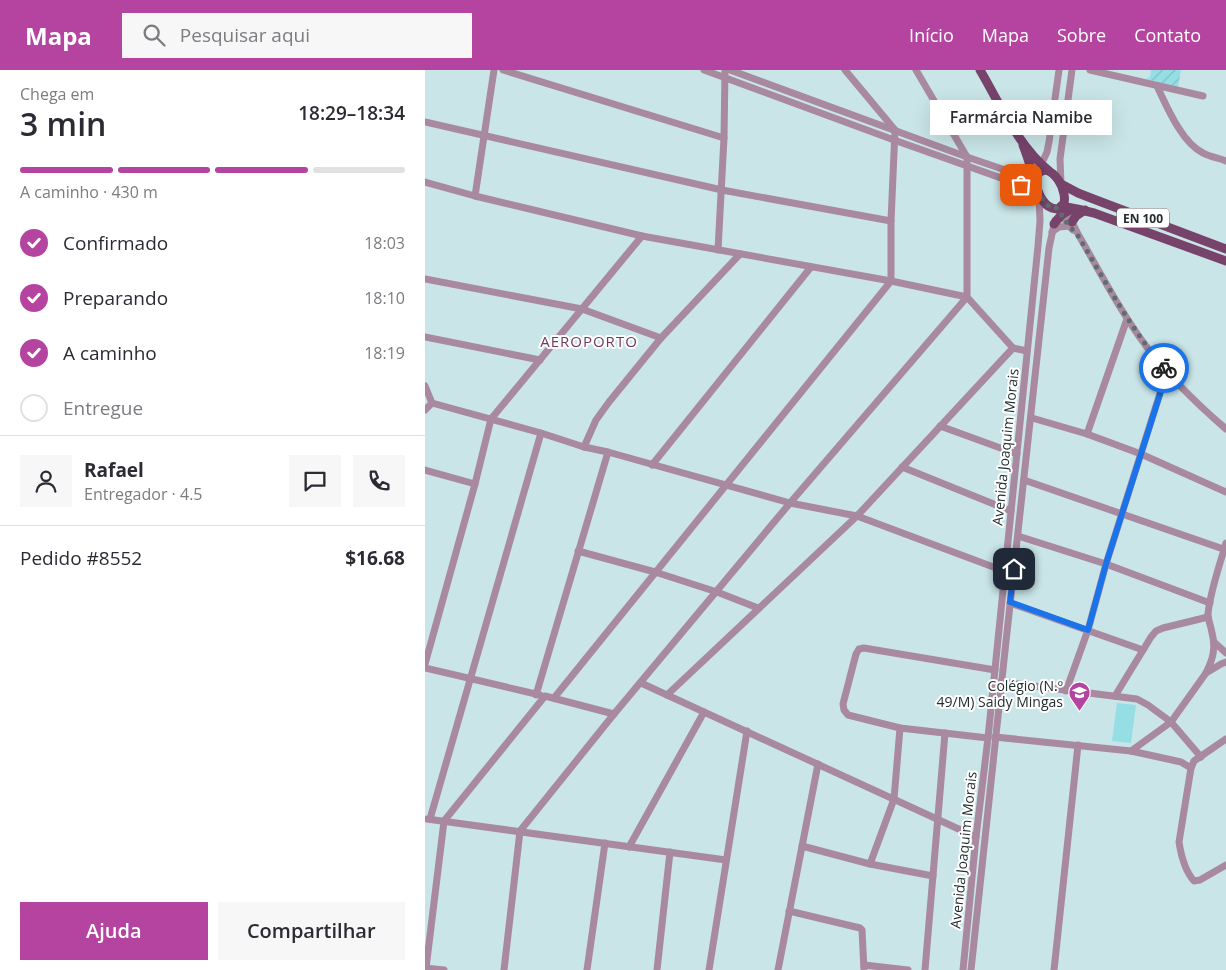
<!DOCTYPE html>
<html lang="pt">
<head>
<meta charset="utf-8">
<style>
	:root { --surface:#fff; --page:#f7f7f7; --text:#2b2b33; --muted:#7c7c81; --line:#e1e1e2; --accent:#b444a0 }
	body { margin:0; font-family:"Open Sans",sans-serif; background:var(--page); color:var(--text); height:100vh; display:flex; flex-direction:column; font-size:19px; white-space:nowrap }
	* { box-sizing:border-box; margin:0 }
	p { font-size:16px; color:var(--muted) }
	.icon { flex:none; width:28px; height:28px; fill:none; stroke:currentColor; stroke-width:2; stroke-linecap:round; stroke-linejoin:round }
	.map { position:relative; flex:1; overflow:hidden }
	.panel { display:flex; flex-direction:column; background:var(--surface); width:425px }
	.panel>* { flex:none }
	.pin { position:absolute; display:grid; place-items:center; width:42px; height:42px; color:#fff; margin:-21px; border-radius:10px; box-shadow:0 2px 8px #0006 }
	.courier { position:absolute; display:grid; place-items:center; width:50px; height:50px; margin:-25px; border:4px solid #1a73e8; border-radius:50%; background:#fff; color:#222; box-shadow:0 1px 6px #0007 }
	.bubble { position:absolute; height:35px; border-radius:0px; background:var(--surface); box-shadow:0 5px 20px #0002; font-size:16px; font-weight:600; line-height:35px; text-align:center }
	.headline em { font-style:normal; font-weight:600 }
	.headline div { display:flex; flex-direction:column-reverse }
	.headline { display:flex; align-items:center; justify-content:space-between; height:85px; padding:0 20px }
	h1 { font-size:32px; font-weight:600; line-height:38px }
	.bar { display:grid; grid-template-columns:repeat(4,1fr); gap:8px 5px; align-content:center; height:60px; padding:0 20px }
	.bar i { height:6px; border-radius:4px; background:var(--line) }
	.bar .active { background:var(--accent) }
	.bar p { grid-column:span 4 }
	.line { display:flex; align-items:center; gap:12px; padding:0 20px; border-top:1px solid var(--line) }
	.line div { flex:1 }
	.round { display:grid; place-items:center; flex:none; width:52px; height:52px; border-radius:0px; background:var(--page) }
	ol { padding:0 20px; list-style:none }
	li { display:flex; align-items:center; gap:15px; height:55px }
	li p { margin-inline-start:auto }
	li .icon { padding:5px; border-radius:50%; background:var(--accent); color:#fff; stroke-width:4 }
	li:last-child { color:var(--muted) }
	li i { width:28px; height:28px; border:2px solid var(--line); border-radius:50% }
	.action { display:flex; gap:10px; margin-top:auto; padding:10px 20px }
	.action a { flex:1; height:58px; border-radius:0px; background:var(--accent); color:#fff; font-size:20px; font-weight:600; line-height:58px; text-align:center }
	.action a+a { background:var(--page); color:var(--text) }
	header { display:flex; align-items:center; gap:30px; box-sizing:border-box; height:70px; padding:0 25px; background:var(--accent); color:#fff }
	header strong { font-size:24px }
	nav { display:flex; gap:28px; margin-inline-start:auto; font-size:18px }
	.search { width:350px; height:45px; background:var(--page); display:flex; align-items:center; gap:12px; box-sizing:border-box; padding:0 18px; border-radius:0px; color:var(--muted); font-size:19px }
	main { display:flex; flex:1; min-height:0 }
	.map>svg:first-child { display:block }
</style>
</head>
<body>
<header>
<strong>Mapa</strong>
<div class="search"><svg class="icon" aria-label="search" viewBox="0 0 24 24"><circle cx="10" cy="10" r="6"/><path d="M15 15l6 6"/></svg>Pesquisar aqui</div>
<nav><a>Início</a><a>Mapa</a><a>Sobre</a><a>Contato</a></nav>
</header>
<main>
<section class="panel">
<div class="headline"><div><h1>3 min</h1><p>Chega em</p></div><em>18:29–18:34</em></div>
<div class="bar"><i class="active"></i><i class="active"></i><i class="active"></i><i></i><p>A caminho · 430 m</p></div>
<ol>
<li><svg class="icon" aria-label="check" viewBox="0 0 24 24"><path d="M5 12l5 5 9-10"/></svg>Confirmado<p>18:03</p></li>
<li><svg class="icon" aria-label="check" viewBox="0 0 24 24"><path d="M5 12l5 5 9-10"/></svg>Preparando<p>18:10</p></li>
<li><svg class="icon" aria-label="check" viewBox="0 0 24 24"><path d="M5 12l5 5 9-10"/></svg>A caminho<p>18:19</p></li>
<li><i></i>Entregue</li>
</ol>
<div class="line" style="height:90px"><a class="round"><svg class="icon" aria-label="person" viewBox="0 0 24 24"><circle cx="12" cy="8" r="4"/><path d="M4 21q1-7 8-7t8 7"/></svg></a><div><b>Rafael</b><p>Entregador · 4.5</p></div><a class="round"><svg class="icon" aria-label="chat" viewBox="0 0 24 24"><path d="M4 5h16v11H9l-5 4z"/></svg></a><a class="round"><svg class="icon" aria-label="phone" viewBox="0 0 24 24"><path d="M5 4h4l2 5-3 2q2 4 5 5l2-3 5 2v4C11 20 4 13 5 4z"/></svg></a></div>
<div class="line" style="height:65px"><div>Pedido #8552</div><b>$16.68</b></div>
<div class="action"><a>Ajuda</a><a>Compartilhar</a></div>
</section>
<div class="map">
<svg width="801" height="900" viewBox="0 0 801 900">
	<defs>
		<pattern id="garden-furrows" width="10" height="10" patternUnits="userSpaceOnUse" patternTransform="scale(1.25)"><rect width="10" height="10" fill="#95dee4"/><path d="M-1 1l2-2M0 10L10 0M9 11l2-2" fill="none" stroke="#80bfc4"/></pattern>
	</defs>
	<rect width="100%" height="100%" fill="#c9e5e7"/>
	<!-- park -->
	<path fill="#95dee4" d="M 692,633 L 711,635 L 706,673 L 687,671 Z"/>
	<!-- garden -->
	<path fill="url(#garden-furrows)" d="M 726,0 L 756,0 L 753,17 L 721,9 L 725,7 Z"/>
	<g fill="none" stroke-linecap="round" stroke-linejoin="round">
		<!-- minor -->
		<g stroke="#a889a0" stroke-width="7">
			<path d="M 78,0 L 299,68"/>
			<path d="M 279,0 L 469,70 L 613,121"/>
			<path d="M 305,0 L 542,87 L 586,102 L 611,107"/>
			<path d="M 665,0 L 778,26"/>
			<path d="M 732,16 C 742,37 757,73 778,83 C 785,87 794,88 801,91"/>
			<path d="M 0,52 L 297,120 L 466,151"/>
			<path d="M 615,97 L 622,82 L 624,72 L 634,0"/>
			<path d="M 0,112 L 50,126 L 217,166 L 466,211 L 542,227 L 588,278 L 602,281"/>
			<path d="M 636,114 L 635,89 L 647,0"/>
			<path d="M 50,126 L 69,0"/>
			<path d="M 642,136 L 647,152 L 653,164 C 675,202 695,241 721,276 C 744,307 772,334 801,359"/>
			<path d="M 634,141 L 644,156 L 648,160"/>
			<path d="M 627,162 L 634,157 L 644,156"/>
			<path d="M 293,180 L 299,68 L 300,0"/>
			<path d="M 0,209 L 157,239 L 236,268"/>
			<path d="M 0,267 L 115,290"/>
			<path d="M 0,316 L 7,333"/>
			<path d="M 7,333 L 116,363 L 159,377 L 183,382 L 365,433 L 432,446 L 579,501"/>
			<path d="M 0,340 L 7,333"/>
			<path d="M 607,348 L 662,364 L 716,384 L 801,422"/>
			<path d="M 515,356 L 592,384"/>
			<path d="M 662,364 L 702,249"/>
			<path d="M 159,377 L 171,350 L 184,332 L 236,268 L 315,184"/>
			<path d="M 227,395 L 386,197"/>
			<path d="M 477,397 L 586,441"/>
			<path d="M 0,400 L 50,414"/>
			<path d="M 599,410 L 801,480"/>
			<path d="M 593,466 L 681,494 L 785,533"/>
			<path d="M 153,481 L 230,502 L 292,522 L 333,538"/>
			<path d="M 585,533 L 718,580"/>
			<path d="M 789,572 L 801,583"/>
			<path d="M 0,594 L 50,414 L 66,349 L 217,166"/>
			<path d="M 0,598 L 115,625"/>
			<path d="M 781,603 C 788,589 791,578 787,563 C 786,556 783,550 783,544 C 785,522 795,494 801,473"/>
			<path d="M 576,612 L 712,629 L 723,635 L 746,652 L 776,687"/>
			<path d="M 216,613 L 551,767"/>
			<path d="M 641,621 L 663,560 L 681,494 L 742,301"/>
			<path d="M 111,625 L 183,382"/>
			<path d="M 242,625 L 432,446 L 588,278"/>
			<path d="M 690,626 L 726,567 L 731,561 L 738,558 L 783,547"/>
			<path d="M 129,628 L 466,211 L 466,151 L 470,60 L 420,0"/>
			<path d="M 570,667 L 706,681 L 756,692 L 766,698"/>
			<path d="M 563,668 L 475,658 L 423,645 L 419,640 L 418,634 L 431,584 L 434,579 L 439,578 L 570,600"/>
			<path d="M 801,669 L 769,691 L 766,698 L 754,772 C 756,785 760,801 769,811 L 775,810 L 801,795"/>
			<path d="M 706,681 L 746,652 L 781,603 L 796,594 L 801,592"/>
			<path d="M 2,749 L 301,790"/>
			<path d="M 5,749 L 116,363"/>
			<path d="M 377,776 L 445,794 L 508,806"/>
			<path d="M 204,777 L 279,642"/>
			<path d="M 445,794 L 469,729 L 475,658"/>
			<path d="M 364,841 L 435,858 L 437,860 L 439,900"/>
			<path d="M 439,895 L 483,900"/>
			<path d="M 0,898 L 19,900"/>
			<path d="M 1,898 L 19,751 L 120,626 L 189,644"/>
			<path d="M 79,900 L 95,761 L 189,644 L 365,433 L 542,227 L 542,87 L 491,0"/>
			<path d="M 162,900 L 180,773"/>
			<path d="M 232,900 L 245,782"/>
			<path d="M 284,900 L 322,661"/>
			<path d="M 353,900 L 393,694"/>
			<path d="M 500,900 L 520,663"/>
			<path d="M 538,900 L 551,767 L 563,668 L 613,176 L 615,151 L 614,125"/>
			<path d="M 546,900 C 570,659 599,419 624,178 L 630,150"/>
			<path d="M 629,900 L 653,675"/>
		</g>
		<!-- major -->
		<g stroke="#77436b" stroke-width="9">
			<path d="M 555,0 C 575,34 593,76 624,101"/>
			<path d="M 598,75 C 602,85 605,95 608,105 C 612,116 614,133 627,138 C 648,145 640,106 621,100 C 612,101 611,107 611,114"/>
			<path d="M 636,114 L 653,123 L 671,130 L 801,179"/>
			<path d="M 636,136 L 652,139 L 669,143 L 801,191"/>
			<path d="M 647,152 L 651,146 L 660,140"/>
			<path d="M 629,154 C 635,146 639,141 649,139"/>
		</g>
	</g>
	<g fill="none" stroke-linecap="round" stroke-linejoin="round">
		<!-- done -->
		<path stroke="#5d6e6f" stroke-width="5" stroke-dasharray="0 9" d="M 596,115 L 613,121 L 620,133 L 626,138 L 632,138 L 644,156 L 652,164 C 680,211 704,256 739,298"/>
		<!-- route -->
		<path stroke="#1a73e8" stroke-width="6" d="M 589,499 L 585,532 L 663,560 L 681,494 L 742,302 L 739,298"/>
	</g>
	<!-- icons -->
	<defs>
		<symbol id="school-pin" viewBox="-11 -11 22 30"><path d="M0 17L-7.5 6A9.5 9.5 0 1 1 7.5 6Z" fill="#b444a0" stroke="#fff"/><path d="M0-5L7-2L0 1L-7-2ZM-4 1L0 2.5L4 1V4Q0 6-4 4Z" fill="#fff"/></symbol>
	</defs>
	<g fill-rule="evenodd">
		<use href="#school-pin" x="642" y="610" width="25" height="34"/>
	</g>
	<g text-anchor="middle" dominant-baseline="central" stroke-width="4" stroke-linejoin="round" paint-order="stroke">
		<!-- shield labels -->
		<rect fill="#fff" stroke="#656d6d" stroke-width="1" x="692" y="138.5" width="52" height="19" rx="4"/>
		<g font-size="12" font-weight="bold" fill="#232e2e">
			<text x="718" y="148">EN 100</text>
		</g>
		<!-- street labels -->
		<g font-size="14" fill="#232e2e" stroke="#fff">
			<text transform="translate(580 377) rotate(-84)">Avenida Joaquim Morais</text>
			<text transform="translate(538 780) rotate(-84)">Avenida Joaquim Morais</text>
		</g>
		<!-- poi labels -->
		<g font-size="14" fill="#232e2e" stroke="#fff" text-anchor="end">
			<text x="638" y="615">Colégio (N.º<tspan x="638" dy="16">49/M) Saidy Mingas</tspan></text>
		</g>
		<!-- neighbourhood labels -->
		<g font-size="15" letter-spacing="1" fill="#713965" stroke="#fff">
			<text x="164" y="271">AEROPORTO</text>
		</g>
	</g>
</svg>
<div class="pin" style="left:596px;top:115px;background:#ea580c"><svg class="icon" aria-label="bag" viewBox="0 0 24 24"><path d="M5 8h14l-1 12H6zM9 8a3 3 0 0 1 6 0"/></svg></div>
<div class="pin" style="left:589px;top:499px;background:#1f2937"><svg class="icon" aria-label="home" viewBox="0 0 24 24"><path d="M3 11l9-7 9 7M6 9v11h12V9"/></svg></div>
<div class="courier" style="left:739px;top:298px"><svg class="icon" aria-label="bike" viewBox="0 0 24 24"><circle cx="6" cy="16" r="4"/><circle cx="18" cy="16" r="4"/><path d="M6 16l4-8h5l3 8M10 8l3 8H6M13 5h3"/></svg></div>
<div class="bubble" style="left:505px;top:30px;width:182px">Farmárcia Namibe</div>
</div>
</main>
</body>
</html>
